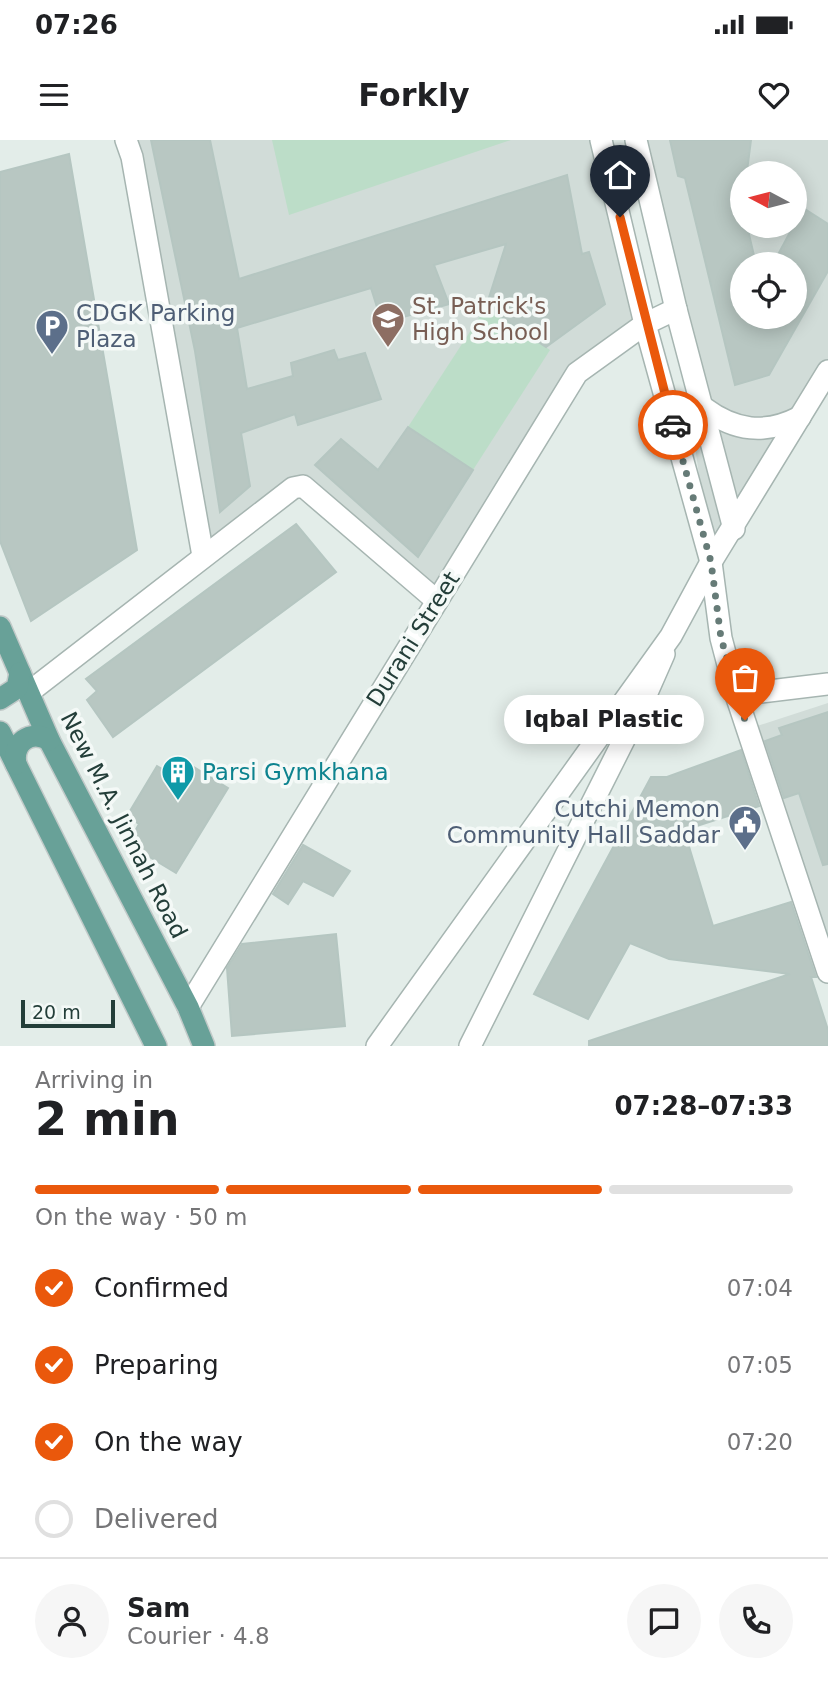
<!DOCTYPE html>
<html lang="en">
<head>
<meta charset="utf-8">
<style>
	:root { --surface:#fff; --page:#f6f6f6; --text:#202124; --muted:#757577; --line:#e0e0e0; --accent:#ea580c }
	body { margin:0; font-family:"DejaVu Sans",sans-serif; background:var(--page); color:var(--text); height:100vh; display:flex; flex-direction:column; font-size:26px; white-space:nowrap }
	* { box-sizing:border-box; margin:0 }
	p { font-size:23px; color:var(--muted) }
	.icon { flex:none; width:38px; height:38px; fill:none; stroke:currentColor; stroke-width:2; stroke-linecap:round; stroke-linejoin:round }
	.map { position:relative; height:906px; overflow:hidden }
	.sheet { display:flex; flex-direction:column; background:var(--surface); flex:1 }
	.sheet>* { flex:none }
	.needle { width:46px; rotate:277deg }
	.fabs { position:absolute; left:730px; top:21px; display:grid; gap:14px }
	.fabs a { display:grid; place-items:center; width:77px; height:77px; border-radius:50%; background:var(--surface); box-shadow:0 4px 18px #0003; font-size:35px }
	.scale { position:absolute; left:21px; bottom:18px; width:94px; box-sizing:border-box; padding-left:7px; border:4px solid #233e39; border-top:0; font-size:19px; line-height:24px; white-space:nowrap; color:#233e39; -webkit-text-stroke:5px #f4f9f7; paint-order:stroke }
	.pin { position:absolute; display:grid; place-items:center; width:60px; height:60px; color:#fff; margin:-72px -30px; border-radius:50% 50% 50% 0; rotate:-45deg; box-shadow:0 0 7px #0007 }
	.pin .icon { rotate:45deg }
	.courier { position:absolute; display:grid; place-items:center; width:70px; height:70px; margin:-35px; border:5px solid #ea580c; border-radius:50%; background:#fff; color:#222; box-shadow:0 2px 9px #0007 }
	.bubble { position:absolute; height:49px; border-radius:24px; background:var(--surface); box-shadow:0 4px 18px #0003; font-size:23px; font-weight:600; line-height:49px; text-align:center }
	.overview em { font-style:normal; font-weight:600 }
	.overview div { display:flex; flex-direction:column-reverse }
	.overview { display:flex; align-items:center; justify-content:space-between; height:119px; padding:0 35px }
	h1 { font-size:46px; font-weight:600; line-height:52px }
	.bar { display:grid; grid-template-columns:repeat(4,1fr); gap:10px 7px; align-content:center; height:84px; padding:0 35px }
	.bar i { height:9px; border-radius:5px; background:var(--line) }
	.bar .selected { background:var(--accent) }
	.bar p { grid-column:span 4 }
	.line { display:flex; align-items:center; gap:18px; padding:0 35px; border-top:2px solid var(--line) }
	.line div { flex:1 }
	.round { display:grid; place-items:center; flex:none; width:74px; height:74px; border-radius:37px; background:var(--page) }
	ol { padding:0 35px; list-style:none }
	li { display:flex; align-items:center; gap:21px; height:77px }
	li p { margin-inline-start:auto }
	li .icon { padding:7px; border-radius:50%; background:var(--accent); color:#fff; stroke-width:4 }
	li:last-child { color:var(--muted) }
	li i { width:38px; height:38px; border:4px solid var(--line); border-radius:50% }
	.status { display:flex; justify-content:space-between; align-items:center; height:49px; padding:0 35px; background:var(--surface); direction:ltr }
	.status svg { height:19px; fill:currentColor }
	header { display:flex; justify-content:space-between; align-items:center; height:91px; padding:0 35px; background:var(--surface); font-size:32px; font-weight:600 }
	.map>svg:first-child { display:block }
</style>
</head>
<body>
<div class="status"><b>07:26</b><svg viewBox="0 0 49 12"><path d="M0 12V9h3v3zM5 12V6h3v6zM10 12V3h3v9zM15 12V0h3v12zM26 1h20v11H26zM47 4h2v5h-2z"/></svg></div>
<header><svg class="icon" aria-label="menu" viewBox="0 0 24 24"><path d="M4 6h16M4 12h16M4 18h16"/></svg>Forkly<svg class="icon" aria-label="heart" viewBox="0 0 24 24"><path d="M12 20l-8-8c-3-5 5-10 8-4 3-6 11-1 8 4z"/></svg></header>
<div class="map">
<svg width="828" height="906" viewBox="0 0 828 906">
	<rect width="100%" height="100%" fill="#e3ede9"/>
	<!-- built -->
	<g fill="#d1dcd8" fill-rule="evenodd">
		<path d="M 126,0 L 601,0 L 645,184 L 577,233 L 437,461 L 303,346 L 203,416 Z"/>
		<path d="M 633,0 L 828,0 L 828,231 L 711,422 L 676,169 ZM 742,33 L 794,33 L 794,86 L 742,86 ZM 742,124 L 794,124 L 794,177 L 742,177 Z"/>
		<path d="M 828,563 L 828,819 L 754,587 Z"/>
	</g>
	<!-- green -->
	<g fill="#bcddc8">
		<path d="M 272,0 L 511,0 L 289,75 Z"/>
		<path d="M 486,167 L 550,210 L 473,330 L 408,287 Z"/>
	</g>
	<!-- building -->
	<g fill="#b8c7c2" stroke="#b5c6c1" stroke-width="2">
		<path d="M 151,0 L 210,0 L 239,139 L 567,35 L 582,114 L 589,112 L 605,164 L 546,207 L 486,167 L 506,104 L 434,125 L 449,164 L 382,183 L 371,148 L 237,188 L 247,249 L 293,236 L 291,223 L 334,210 L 338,220 L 365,213 L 381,259 L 298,285 L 295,274 L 241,293 L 250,346 L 220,372 L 195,211 Z"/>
		<path d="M 670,0 L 751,0 L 747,31 L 735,39 L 742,66 L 742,86 L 747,86 L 756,124 L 742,124 L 742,177 L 794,177 L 794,124 L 773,124 L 803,68 L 828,84 L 828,131 L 769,235 L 735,245 L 685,38 L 678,36 Z"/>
		<path d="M 69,14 L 137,410 L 31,481 L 0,401 L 0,32 Z"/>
		<path d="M 408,287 L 473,330 L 418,417 L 315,325 L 341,299 L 378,330 Z"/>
		<path d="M 296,384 L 336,432 L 113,597 L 87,560 L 97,551 L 86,539 Z"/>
		<path d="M 828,572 L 828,724 L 823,725 L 799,653 L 784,658 L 765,601 L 782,595 L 779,588 Z"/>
		<path d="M 741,610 L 759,666 L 684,690 L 713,786 L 791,762 L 816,837 L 811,837 L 828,890 L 828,906 L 589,906 L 589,901 L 790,834 L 669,819 L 630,803 L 588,879 L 534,854 L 651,637 L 667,637 Z"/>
		<path d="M 179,618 L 228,648 L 176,733 L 128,704 L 139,684 L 127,676 L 157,626 L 171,634 Z"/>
		<path d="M 303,705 L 350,731 L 333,756 L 303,741 L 288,764 L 273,754 Z"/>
		<path d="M 336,794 L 345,886 L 232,896 L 227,828 L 242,804 Z"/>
	</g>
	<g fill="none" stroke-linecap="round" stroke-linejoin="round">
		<defs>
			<g id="minor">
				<path d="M 126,0 L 132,17 L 203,416"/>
				<path d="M 711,422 L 721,498 L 736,555 L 828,832"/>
				<path d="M 28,553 L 293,348 L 303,346 L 437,461"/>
				<path d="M 736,555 L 828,544"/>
				<path d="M 188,867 L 577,233 L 645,184 L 676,169"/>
				<path d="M 470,906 L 642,564 L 664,514"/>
			</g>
			<g id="tertiary">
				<path d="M 601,0 L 645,184 L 711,422"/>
				<path d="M 636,0 L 676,169 L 734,389"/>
				<path d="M 704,268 C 735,291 765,295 800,277"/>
				<path d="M 377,906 L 671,496 L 711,422 L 828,231"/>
			</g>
			<g id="primary">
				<path d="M 0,487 L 49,600 L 188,867 L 204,906"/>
				<path d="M 0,559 L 17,548 L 20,533"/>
				<path d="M 0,592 L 156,906"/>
				<path d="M 16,624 C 12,603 30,589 49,600"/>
			</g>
		</defs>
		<!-- minor casing -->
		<use href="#minor" stroke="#a6b5b1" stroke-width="24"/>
		<!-- tertiary casing -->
		<use href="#tertiary" stroke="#a6b5b1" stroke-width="24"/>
		<!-- primary casing -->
		<use href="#primary" stroke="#c1c9c8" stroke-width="24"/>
		<!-- minor -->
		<use href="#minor" stroke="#fff" stroke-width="21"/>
		<!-- tertiary -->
		<use href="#tertiary" stroke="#fff" stroke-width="21"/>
		<!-- primary -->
		<use href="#primary" stroke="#68a198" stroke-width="21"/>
	</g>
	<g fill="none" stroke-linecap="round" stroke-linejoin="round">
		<!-- done -->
		<path stroke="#667b77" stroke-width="7" stroke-dasharray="0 12.6" d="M 673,285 L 711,422 L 721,498 L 745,580"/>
		<!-- route -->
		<path stroke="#ea580c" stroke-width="9" d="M 620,77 L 673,285"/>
	</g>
	<!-- icons -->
	<defs>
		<symbol id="school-pin" viewBox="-11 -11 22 30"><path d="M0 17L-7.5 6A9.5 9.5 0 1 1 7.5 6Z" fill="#8d6e63" stroke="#f4f9f7"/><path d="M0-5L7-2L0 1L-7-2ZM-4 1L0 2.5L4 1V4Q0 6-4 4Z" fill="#fff"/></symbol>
		<symbol id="parking-pin" viewBox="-11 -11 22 30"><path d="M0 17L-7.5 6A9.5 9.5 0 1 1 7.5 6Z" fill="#5c6f8a" stroke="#f4f9f7"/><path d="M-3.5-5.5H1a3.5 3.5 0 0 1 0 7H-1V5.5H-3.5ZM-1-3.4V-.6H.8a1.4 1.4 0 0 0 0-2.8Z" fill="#fff"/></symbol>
		<symbol id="building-pin" viewBox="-11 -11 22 30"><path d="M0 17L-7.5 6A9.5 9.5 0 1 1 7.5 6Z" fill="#0f9aa8" stroke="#f4f9f7"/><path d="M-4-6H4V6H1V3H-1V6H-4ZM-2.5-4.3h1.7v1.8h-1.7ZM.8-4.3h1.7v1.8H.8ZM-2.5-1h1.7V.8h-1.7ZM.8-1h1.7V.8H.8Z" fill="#fff"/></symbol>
		<symbol id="civic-pin" viewBox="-11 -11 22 30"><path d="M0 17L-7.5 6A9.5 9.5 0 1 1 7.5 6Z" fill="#5c6f8a" stroke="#f4f9f7"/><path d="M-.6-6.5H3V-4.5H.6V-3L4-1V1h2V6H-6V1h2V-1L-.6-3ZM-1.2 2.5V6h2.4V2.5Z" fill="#fff"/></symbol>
	</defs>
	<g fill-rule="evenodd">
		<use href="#school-pin" x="369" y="160" width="38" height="52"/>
		<use href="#parking-pin" x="33" y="167" width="38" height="52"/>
		<use href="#building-pin" x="159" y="613" width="38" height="52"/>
		<use href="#civic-pin" x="726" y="663" width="38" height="52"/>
	</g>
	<g text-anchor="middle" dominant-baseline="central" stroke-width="7" stroke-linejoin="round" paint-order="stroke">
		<!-- education labels -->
		<g font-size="23" fill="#785e54" stroke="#f4f9f7" text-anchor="start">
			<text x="412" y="166">St. Patrick's<tspan x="412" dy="26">High School</tspan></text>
		</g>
		<!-- service labels -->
		<g font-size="23" fill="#4e5e75" stroke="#f4f9f7" text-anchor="start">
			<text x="76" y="173">CDGK Parking<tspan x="76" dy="26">Plaza</tspan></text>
			<text x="720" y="669" text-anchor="end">Cutchi Memon<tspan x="720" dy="26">Community Hall Saddar</tspan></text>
		</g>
		<!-- street labels -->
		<g font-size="23" fill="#233e39" stroke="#f4f9f7">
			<text transform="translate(413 499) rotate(-58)">Durani Street</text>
			<text transform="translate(124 685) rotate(63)">New M.A. Jinnah Road</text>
		</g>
		<!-- culture labels -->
		<g font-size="23" fill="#0d838f" stroke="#f4f9f7" text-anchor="start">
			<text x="202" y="632">Parsi Gymkhana</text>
		</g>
	</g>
</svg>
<div class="fabs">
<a><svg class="needle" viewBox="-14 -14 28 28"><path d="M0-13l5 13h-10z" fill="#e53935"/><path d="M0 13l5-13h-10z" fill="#757577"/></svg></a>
<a><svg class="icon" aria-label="locate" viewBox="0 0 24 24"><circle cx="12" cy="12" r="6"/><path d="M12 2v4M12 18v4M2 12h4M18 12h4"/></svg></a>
</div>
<div class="scale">20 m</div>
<div class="pin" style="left:745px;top:580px;background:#ea580c"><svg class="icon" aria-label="bag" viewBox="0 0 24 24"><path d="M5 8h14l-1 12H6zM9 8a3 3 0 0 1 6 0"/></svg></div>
<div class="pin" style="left:620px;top:77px;background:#1f2937"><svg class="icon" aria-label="home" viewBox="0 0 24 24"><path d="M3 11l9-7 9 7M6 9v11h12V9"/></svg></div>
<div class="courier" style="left:673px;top:285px"><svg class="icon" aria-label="car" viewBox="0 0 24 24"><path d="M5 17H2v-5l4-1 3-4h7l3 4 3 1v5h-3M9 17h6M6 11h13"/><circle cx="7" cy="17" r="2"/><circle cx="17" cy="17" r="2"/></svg></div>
<div class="bubble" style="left:504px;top:555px;width:200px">Iqbal Plastic</div>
</div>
<section class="sheet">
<div class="overview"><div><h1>2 min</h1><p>Arriving in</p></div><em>07:28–07:33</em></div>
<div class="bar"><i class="selected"></i><i class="selected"></i><i class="selected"></i><i></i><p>On the way · 50 m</p></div>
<ol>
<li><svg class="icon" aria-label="check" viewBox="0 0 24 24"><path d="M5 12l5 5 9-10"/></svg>Confirmed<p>07:04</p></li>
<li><svg class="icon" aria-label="check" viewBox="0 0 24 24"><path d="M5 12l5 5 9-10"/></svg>Preparing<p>07:05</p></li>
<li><svg class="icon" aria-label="check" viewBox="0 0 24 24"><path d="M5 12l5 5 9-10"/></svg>On the way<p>07:20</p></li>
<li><i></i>Delivered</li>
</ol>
<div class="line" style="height:126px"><a class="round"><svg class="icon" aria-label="person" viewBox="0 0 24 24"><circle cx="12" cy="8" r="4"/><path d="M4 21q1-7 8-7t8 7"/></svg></a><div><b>Sam</b><p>Courier · 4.8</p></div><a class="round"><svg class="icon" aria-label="chat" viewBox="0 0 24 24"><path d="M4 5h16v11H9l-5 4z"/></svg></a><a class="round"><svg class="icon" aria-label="phone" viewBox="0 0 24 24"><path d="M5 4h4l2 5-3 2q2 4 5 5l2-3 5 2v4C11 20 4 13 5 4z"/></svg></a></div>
</section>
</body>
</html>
